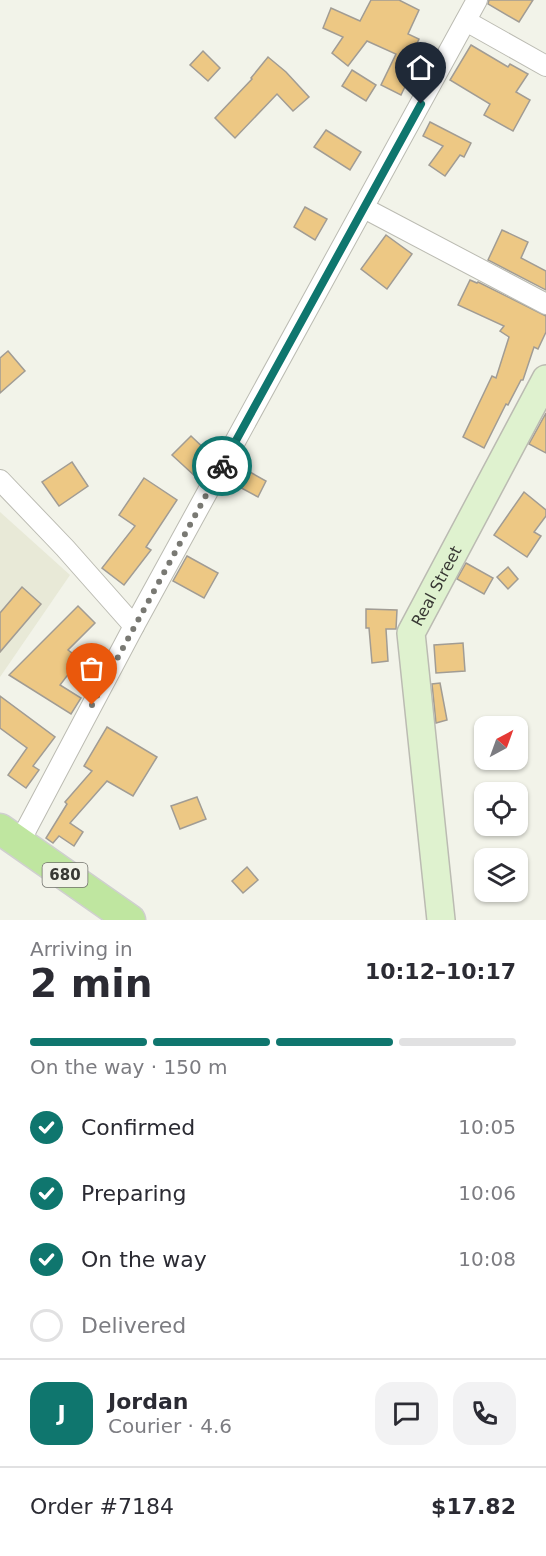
<!DOCTYPE html>
<html lang="en">
<head>
<meta charset="utf-8">
<style>
	:root { --surface:#fff; --page:#f2f2f3; --text:#2b2b33; --muted:#7c7c81; --line:#e1e1e2; --accent:#0f766e }
	body { margin:0; font-family:"DejaVu Sans",sans-serif; background:var(--page); color:var(--text); height:100vh; display:flex; flex-direction:column; font-size:22px; white-space:nowrap }
	* { box-sizing:border-box; margin:0 }
	p { font-size:20px; color:var(--muted) }
	.icon { flex:none; width:33px; height:33px; fill:none; stroke:currentColor; stroke-width:2; stroke-linecap:round; stroke-linejoin:round }
	.map { position:relative; height:920px; overflow:hidden }
	.drawer { display:flex; flex-direction:column; background:var(--surface); flex:1 }
	.drawer>* { flex:none }
	.needle { width:39px; rotate:41deg }
	.buttons { position:absolute; left:474px; top:716px; display:grid; gap:12px }
	.buttons a { display:grid; place-items:center; width:54px; height:54px; border-radius:12px; background:var(--surface); box-shadow:0 2px 4px #0004; font-size:30px }
	.pin { position:absolute; display:grid; place-items:center; width:51px; height:51px; color:#fff; margin:-62px -26px; border-radius:50% 50% 50% 0; rotate:-45deg; box-shadow:0 0 6px #0007 }
	.pin .icon { rotate:45deg }
	.courier { position:absolute; display:grid; place-items:center; width:60px; height:60px; margin:-30px; border:4px solid #0f766e; border-radius:50%; background:#fff; color:#222; box-shadow:0 2px 8px #0007 }
	.summary em { font-style:normal; font-weight:800 }
	.summary div { display:flex; flex-direction:column-reverse }
	.summary { display:flex; align-items:center; justify-content:space-between; height:102px; padding:0 30px }
	h1 { font-size:39px; font-weight:800; line-height:45px }
	.bar { display:grid; grid-template-columns:repeat(4,1fr); gap:9px 6px; align-content:center; height:72px; padding:0 30px }
	.bar i { height:8px; border-radius:4px; background:var(--line) }
	.bar .selected { background:var(--accent) }
	.bar p { grid-column:span 4 }
	.line { display:flex; align-items:center; gap:15px; padding:0 30px; border-top:2px solid var(--line) }
	.line div { flex:1 }
	.round { display:grid; place-items:center; flex:none; width:63px; height:63px; border-radius:18px; background:var(--page) }
	ol { padding:0 30px; list-style:none }
	li { display:flex; align-items:center; gap:18px; height:66px }
	li p { margin-inline-start:auto }
	li .icon { padding:6px; border-radius:50%; background:var(--accent); color:#fff; stroke-width:4 }
	li:last-child { color:var(--muted) }
	li i { width:33px; height:33px; border:3px solid var(--line); border-radius:50% }
	.map>svg:first-child { display:block }
</style>
</head>
<body>
<div class="map">
<svg width="546" height="920" viewBox="0 0 546 920">
	<rect width="100%" height="100%" fill="#f2f3e9"/>
	<!-- built -->
	<path fill="#e8e9d7" d="M 0,512 L 70,575 L 0,677 Z"/>
	<!-- building -->
	<g fill="#edc884" stroke="#a19c94" stroke-width="1.5">
		<path d="M 371,0 L 399,0 L 419,10 L 408,34 L 419,39 L 404,71 L 411,74 L 401,95 L 381,85 L 396,54 L 367,41 L 348,66 L 332,53 L 343,37 L 323,28 L 331,8 L 360,21 Z"/>
		<path d="M 489,0 L 533,0 L 519,22 L 488,4 Z"/>
		<path d="M 471,45 L 508,67 L 510,64 L 528,74 L 516,92 L 530,100 L 513,131 L 484,115 L 490,104 L 450,80 Z"/>
		<path d="M 203,51 L 220,68 L 208,81 L 190,65 Z"/>
		<path d="M 268,57 L 286,72 L 309,97 L 293,111 L 277,94 L 235,138 L 215,118 L 252,79 L 251,78 Z"/>
		<path d="M 352,70 L 376,85 L 366,101 L 342,86 Z"/>
		<path d="M 430,122 L 471,143 L 464,157 L 460,155 L 445,176 L 429,165 L 443,146 L 423,136 Z"/>
		<path d="M 326,130 L 361,152 L 350,170 L 314,147 Z"/>
		<path d="M 305,207 L 327,219 L 315,240 L 294,227 Z"/>
		<path d="M 502,230 L 528,242 L 521,258 L 546,271 L 546,290 L 488,260 Z"/>
		<path d="M 386,235 L 412,254 L 387,289 L 361,269 Z"/>
		<path d="M 470,280 L 477,283 L 478,282 L 546,316 L 546,332 L 538,349 L 534,347 L 523,380 L 521,380 L 508,405 L 506,404 L 484,448 L 463,437 L 492,376 L 496,378 L 509,337 L 500,331 L 504,326 L 458,305 Z"/>
		<path d="M 8,351 L 25,371 L 0,393 L 0,358 Z"/>
		<path d="M 546,413 L 546,453 L 529,444 Z"/>
		<path d="M 191,436 L 213,457 L 208,466 L 197,478 L 172,455 Z"/>
		<path d="M 72,462 L 88,486 L 59,506 L 42,482 Z"/>
		<path d="M 241,467 L 266,481 L 258,497 L 232,483 Z"/>
		<path d="M 144,478 L 177,500 L 146,547 L 151,550 L 124,585 L 102,568 L 135,526 L 119,515 Z"/>
		<path d="M 524,492 L 546,510 L 546,516 L 534,532 L 541,536 L 527,557 L 494,535 Z"/>
		<path d="M 187,556 L 218,573 L 204,598 L 173,581 Z"/>
		<path d="M 466,563 L 493,578 L 484,594 L 457,579 Z"/>
		<path d="M 508,567 L 518,579 L 508,589 L 497,577 Z"/>
		<path d="M 22,587 L 41,604 L 0,652 L 0,613 Z"/>
		<path d="M 78,606 L 95,623 L 68,650 L 80,659 L 60,685 L 81,698 L 71,714 L 9,675 Z"/>
		<path d="M 366,609 L 397,610 L 396,629 L 386,629 L 388,661 L 372,663 L 369,628 L 366,628 Z"/>
		<path d="M 463,643 L 465,671 L 436,673 L 434,645 Z"/>
		<path d="M 440,683 L 447,720 L 436,723 L 432,684 Z"/>
		<path d="M 0,696 L 55,737 L 33,766 L 39,770 L 26,788 L 8,775 L 27,748 L 0,728 Z"/>
		<path d="M 107,727 L 157,757 L 133,796 L 107,781 L 70,823 L 83,832 L 74,846 L 59,836 L 53,843 L 46,838 L 67,804 L 65,802 L 92,771 L 84,766 Z"/>
		<path d="M 197,797 L 206,819 L 180,829 L 171,806 Z"/>
		<path d="M 247,867 L 258,880 L 243,893 L 232,881 Z"/>
	</g>
	<g fill="none" stroke-linecap="round" stroke-linejoin="round">
		<defs>
			<g id="street">
				<path d="M 466,21 L 546,66"/>
				<path d="M 364,208 L 546,304"/>
				<path d="M 0,480 L 65,548 L 134,626"/>
				<path d="M 19,843 L 134,626 L 477,0"/>
			</g>
			<g id="secondary">
				<path id="s1" d="M 441,920 L 411,633 L 546,379"/>
			</g>
			<path id="primary" d="M 0,829 L 130,920"/>
		</defs>
		<!-- street casing -->
		<use href="#street" stroke="#bbbbb2" stroke-width="22"/>
		<!-- secondary casing -->
		<use href="#secondary" stroke="#bbbbb2" stroke-width="30"/>
		<!-- primary casing -->
		<use href="#primary" stroke="#cfcfce" stroke-width="33"/>
		<!-- street -->
		<use href="#street" stroke="#fff" stroke-width="20"/>
		<!-- secondary -->
		<use href="#secondary" stroke="#dff2cf" stroke-width="27"/>
		<!-- primary -->
		<use href="#primary" stroke="#bfe6a0" stroke-width="30"/>
	</g>
	<g fill="none" stroke-linecap="round" stroke-linejoin="round">
		<!-- done -->
		<path stroke="#797973" stroke-width="6" stroke-dasharray="0 10.8" d="M 92,705 L 222,466"/>
		<!-- route -->
		<path stroke="#0f766e" stroke-width="8" d="M 222,466 L 421,104"/>
	</g>
	<g text-anchor="middle" dominant-baseline="central" stroke-width="4.5" stroke-linejoin="round" paint-order="stroke">
		<!-- shield labels -->
		<rect fill="#f2f3e9" stroke="#70706a" stroke-width="1.5" x="42.5" y="863" width="45" height="24" rx="4.5"/>
		<g font-size="15" font-weight="bold" fill="#383834">
			<text x="65" y="875">680</text>
		</g>
		<!-- street labels -->
		<g font-size="16" fill="#383834" stroke="#f2f3e9">
			<text stroke="none"><textPath href="#s1" startOffset="342">Real Street</textPath></text>
		</g>
	</g>
</svg>
<div class="buttons">
<a><svg class="needle" viewBox="-14 -14 28 28"><path d="M0-13l5 13h-10z" fill="#e53935"/><path d="M0 13l5-13h-10z" fill="#7c7c81"/></svg></a>
<a><svg class="icon" aria-label="locate" viewBox="0 0 24 24"><circle cx="12" cy="12" r="6"/><path d="M12 2v4M12 18v4M2 12h4M18 12h4"/></svg></a>
<a><svg class="icon" aria-label="layers" viewBox="0 0 24 24"><path d="M12 4l9 5-9 5-9-5zM3 14l9 5 9-5"/></svg></a>
</div>
<div class="pin" style="left:92px;top:705px;background:#ea580c"><svg class="icon" aria-label="bag" viewBox="0 0 24 24"><path d="M5 8h14l-1 12H6zM9 8a3 3 0 0 1 6 0"/></svg></div>
<div class="pin" style="left:421px;top:104px;background:#1f2937"><svg class="icon" aria-label="home" viewBox="0 0 24 24"><path d="M3 11l9-7 9 7M6 9v11h12V9"/></svg></div>
<div class="courier" style="left:222px;top:466px"><svg class="icon" aria-label="bike" viewBox="0 0 24 24"><circle cx="6" cy="16" r="4"/><circle cx="18" cy="16" r="4"/><path d="M6 16l4-8h5l3 8M10 8l3 8H6M13 5h3"/></svg></div>
</div>
<section class="drawer">
<div class="summary"><div><h1>2 min</h1><p>Arriving in</p></div><em>10:12–10:17</em></div>
<div class="bar"><i class="selected"></i><i class="selected"></i><i class="selected"></i><i></i><p>On the way · 150 m</p></div>
<ol>
<li><svg class="icon" aria-label="check" viewBox="0 0 24 24"><path d="M5 12l5 5 9-10"/></svg>Confirmed<p>10:05</p></li>
<li><svg class="icon" aria-label="check" viewBox="0 0 24 24"><path d="M5 12l5 5 9-10"/></svg>Preparing<p>10:06</p></li>
<li><svg class="icon" aria-label="check" viewBox="0 0 24 24"><path d="M5 12l5 5 9-10"/></svg>On the way<p>10:08</p></li>
<li><i></i>Delivered</li>
</ol>
<div class="line" style="height:108px"><b class="round" style="background:var(--accent);color:#fff">J</b><div><b>Jordan</b><p>Courier · 4.6</p></div><a class="round"><svg class="icon" aria-label="chat" viewBox="0 0 24 24"><path d="M4 5h16v11H9l-5 4z"/></svg></a><a class="round"><svg class="icon" aria-label="phone" viewBox="0 0 24 24"><path d="M5 4h4l2 5-3 2q2 4 5 5l2-3 5 2v4C11 20 4 13 5 4z"/></svg></a></div>
<div class="line" style="height:78px"><div>Order #7184</div><b>$17.82</b></div>
</section>
</body>
</html>
